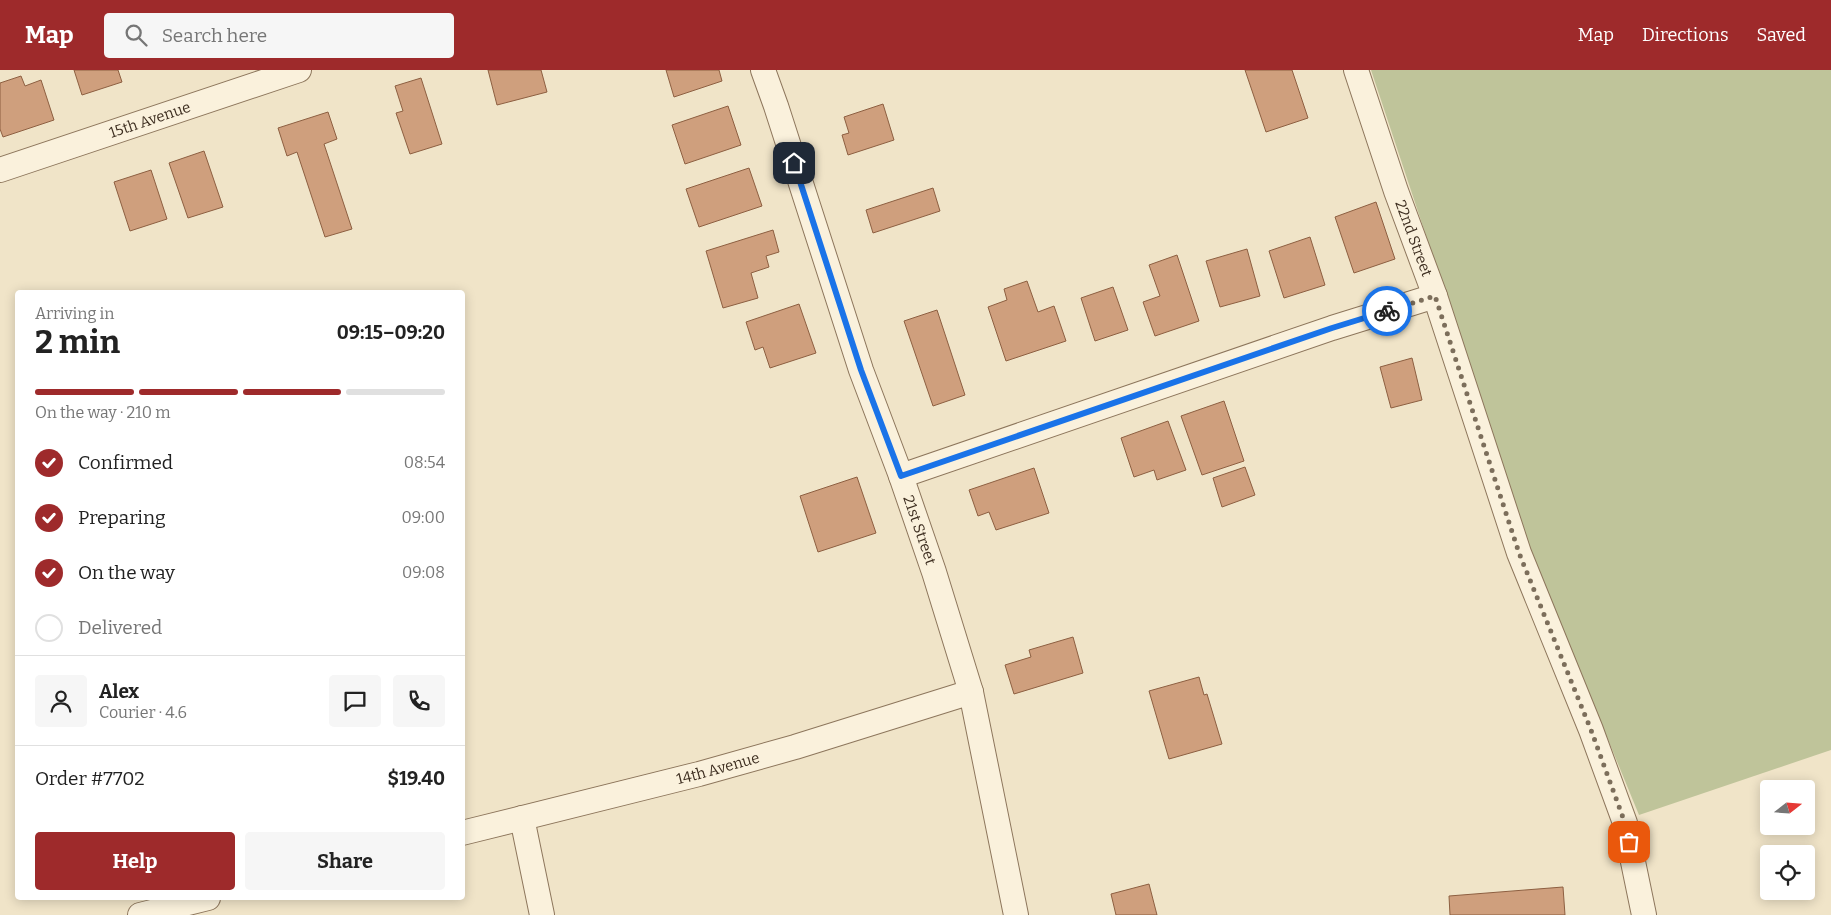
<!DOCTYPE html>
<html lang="en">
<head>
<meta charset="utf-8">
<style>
	:root { --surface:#fff; --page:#f6f6f6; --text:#222; --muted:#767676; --line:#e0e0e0; --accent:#9e2a2b }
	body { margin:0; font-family:Bitter,serif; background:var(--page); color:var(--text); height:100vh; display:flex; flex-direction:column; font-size:19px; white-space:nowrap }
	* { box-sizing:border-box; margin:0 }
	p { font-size:16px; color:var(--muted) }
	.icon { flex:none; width:28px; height:28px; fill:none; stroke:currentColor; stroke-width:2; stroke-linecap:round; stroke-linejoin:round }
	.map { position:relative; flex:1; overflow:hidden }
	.panel { position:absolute; left:15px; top:220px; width:450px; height:610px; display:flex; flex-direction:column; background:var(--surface); border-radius:5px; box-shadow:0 2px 12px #0003 }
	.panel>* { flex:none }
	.needle { width:32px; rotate:73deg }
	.buttons { position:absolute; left:1760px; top:710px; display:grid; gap:10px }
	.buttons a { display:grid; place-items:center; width:55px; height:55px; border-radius:5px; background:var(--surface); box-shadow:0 2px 12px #0003; font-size:25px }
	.pin { position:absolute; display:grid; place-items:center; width:42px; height:42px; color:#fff; margin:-21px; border-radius:10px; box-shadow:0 2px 8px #0006 }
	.courier { position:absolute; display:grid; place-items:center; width:50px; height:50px; margin:-25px; border:4px solid #1a73e8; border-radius:50%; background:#fff; color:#222; box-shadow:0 1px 6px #0007 }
	.summary em { font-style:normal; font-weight:700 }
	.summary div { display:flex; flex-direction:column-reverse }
	.summary { display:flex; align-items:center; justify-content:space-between; height:85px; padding:0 20px }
	h1 { font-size:32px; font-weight:700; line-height:38px }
	.bar { display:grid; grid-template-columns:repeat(4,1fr); gap:8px 5px; align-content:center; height:60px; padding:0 20px }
	.bar i { height:6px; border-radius:4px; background:var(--line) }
	.bar .current { background:var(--accent) }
	.bar p { grid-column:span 4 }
	.line { display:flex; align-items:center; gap:12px; padding:0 20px; border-top:1px solid var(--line) }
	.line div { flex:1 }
	.round { display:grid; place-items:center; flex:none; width:52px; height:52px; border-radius:5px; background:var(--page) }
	ol { padding:0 20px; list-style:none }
	li { display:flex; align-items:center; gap:15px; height:55px }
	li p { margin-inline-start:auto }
	li .icon { padding:5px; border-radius:50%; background:var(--accent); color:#fff; stroke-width:4 }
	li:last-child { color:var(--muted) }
	li i { width:28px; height:28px; border:2px solid var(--line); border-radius:50% }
	.action { display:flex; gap:10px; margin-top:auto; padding:10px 20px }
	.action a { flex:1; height:58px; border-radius:5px; background:var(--accent); color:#fff; font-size:20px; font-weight:700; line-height:58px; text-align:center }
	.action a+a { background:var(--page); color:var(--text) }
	header { display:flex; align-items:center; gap:30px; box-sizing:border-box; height:70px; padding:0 25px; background:var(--accent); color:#fff }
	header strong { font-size:24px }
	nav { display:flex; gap:28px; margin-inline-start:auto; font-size:18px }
	.search { width:350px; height:45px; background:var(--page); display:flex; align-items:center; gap:12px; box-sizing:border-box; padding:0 18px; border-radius:5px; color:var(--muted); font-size:19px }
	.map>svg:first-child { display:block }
</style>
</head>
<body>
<header>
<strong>Map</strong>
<div class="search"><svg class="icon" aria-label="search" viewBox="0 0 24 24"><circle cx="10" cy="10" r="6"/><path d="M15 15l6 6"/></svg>Search here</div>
<nav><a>Map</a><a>Directions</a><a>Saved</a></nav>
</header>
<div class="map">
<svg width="1831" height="845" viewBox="0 0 1831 845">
	<rect width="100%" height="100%" fill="#f0e4c8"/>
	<!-- cemetery -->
	<path fill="#bfc49a" d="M 1371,0 L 1831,0 L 1831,680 L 1639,745 L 1531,482 Z"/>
	<!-- building -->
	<g fill="#cf9f7d" stroke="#8d5f41">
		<path d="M 74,0 L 118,0 L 122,12 L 82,25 Z"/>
		<path d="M 488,0 L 541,0 L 547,22 L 497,35 Z"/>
		<path d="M 666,0 L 719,0 L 722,11 L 674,27 Z"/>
		<path d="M 1245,0 L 1292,0 L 1308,48 L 1266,62 Z"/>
		<path d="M 21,6 L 25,16 L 41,10 L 54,50 L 3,67 L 0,59 L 0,13 Z"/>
		<path d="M 421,8 L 442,74 L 410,84 L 396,43 L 403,41 L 395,16 Z"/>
		<path d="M 883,34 L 894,70 L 848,85 L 842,65 L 849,63 L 844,47 Z"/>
		<path d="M 728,36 L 741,75 L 685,94 L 672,55 Z"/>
		<path d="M 328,42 L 337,69 L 324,74 L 352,159 L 325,167 L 297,82 L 287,86 L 278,58 Z"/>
		<path d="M 204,81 L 223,137 L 188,148 L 169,93 Z"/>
		<path d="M 749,98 L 762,136 L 699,157 L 686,119 Z"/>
		<path d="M 151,100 L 167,149 L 130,161 L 114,112 Z"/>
		<path d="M 933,118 L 940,141 L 873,163 L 866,140 Z"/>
		<path d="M 1376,132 L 1395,189 L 1354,203 L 1335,147 Z"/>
		<path d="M 773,160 L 779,182 L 766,186 L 769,197 L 751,203 L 758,228 L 723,238 L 706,181 Z"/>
		<path d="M 1310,167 L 1325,215 L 1284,228 L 1269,181 Z"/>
		<path d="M 1247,179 L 1260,226 L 1220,237 L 1206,191 Z"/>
		<path d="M 1177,185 L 1199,251 L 1155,266 L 1143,232 L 1160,226 L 1149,195 Z"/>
		<path d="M 1027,211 L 1038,242 L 1054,236 L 1066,271 L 1006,291 L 988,237 L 1007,230 L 1004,219 Z"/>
		<path d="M 1113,217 L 1128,260 L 1095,271 L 1081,228 Z"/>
		<path d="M 799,234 L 816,283 L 770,298 L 763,277 L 755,280 L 746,252 Z"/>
		<path d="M 937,240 L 965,325 L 933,336 L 904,251 Z"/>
		<path d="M 1412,288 L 1422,330 L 1391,338 L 1380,297 Z"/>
		<path d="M 1224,331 L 1244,391 L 1202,405 L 1181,346 Z"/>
		<path d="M 1168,351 L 1186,400 L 1157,410 L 1154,400 L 1134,407 L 1121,368 Z"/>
		<path d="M 1245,397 L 1255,425 L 1222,437 L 1213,408 Z"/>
		<path d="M 1034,398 L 1049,443 L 996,460 L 989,442 L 978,446 L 969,420 Z"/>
		<path d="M 857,407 L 876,463 L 818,482 L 800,426 Z"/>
		<path d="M 1073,567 L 1083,603 L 1014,624 L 1005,595 L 1031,587 L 1029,580 Z"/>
		<path d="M 1199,607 L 1204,625 L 1207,624 L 1222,674 L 1169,689 L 1149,621 Z"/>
		<path d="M 1149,814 L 1157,845 L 1116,845 L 1111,824 Z"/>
		<path d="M 1563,817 L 1565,845 L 1450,845 L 1449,826 Z"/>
	</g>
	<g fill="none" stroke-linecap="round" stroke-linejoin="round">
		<defs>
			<g id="minor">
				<path id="s1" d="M 763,0 L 776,36 L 861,300 L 901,406 L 934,502 L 971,622 L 1016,845"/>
				<path id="s2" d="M 1356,0 L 1396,121 L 1435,226 L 1519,483 L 1591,660 L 1625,753 L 1644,845"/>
				<path id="s3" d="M 0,100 L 299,0"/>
				<path d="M 901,406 L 1332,258 L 1435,226"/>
				<path d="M 522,748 L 542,845"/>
				<path id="s4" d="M 462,763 L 699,704 L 795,677 L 971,622"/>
				<path d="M 140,845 L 208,828"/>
			</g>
		</defs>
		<!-- minor casing -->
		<use href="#minor" stroke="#8d765c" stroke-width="26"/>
		<!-- minor -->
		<use href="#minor" stroke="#faf1dc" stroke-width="24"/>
	</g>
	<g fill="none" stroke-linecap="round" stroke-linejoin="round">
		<!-- done -->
		<path stroke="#7c6e5b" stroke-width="5" stroke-dasharray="0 9" d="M 1387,241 L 1435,226 L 1519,483 L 1591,660 L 1625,753 L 1629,772"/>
		<!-- route -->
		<path stroke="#1a73e8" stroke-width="6" d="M 794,93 L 861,300 L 901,406 L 1332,258 L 1387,241"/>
	</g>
	<g text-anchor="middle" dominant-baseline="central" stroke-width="4" stroke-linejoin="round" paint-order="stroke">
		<!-- street labels -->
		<g font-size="15" fill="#3d2e20" stroke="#f7eed8">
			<text stroke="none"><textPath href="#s3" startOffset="158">15th Avenue</textPath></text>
			<text stroke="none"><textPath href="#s2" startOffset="178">22nd Street</textPath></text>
			<text stroke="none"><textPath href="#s1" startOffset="486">21st Street</textPath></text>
			<text stroke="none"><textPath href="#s4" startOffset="264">14th Avenue</textPath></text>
		</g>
	</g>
</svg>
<div class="buttons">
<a><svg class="needle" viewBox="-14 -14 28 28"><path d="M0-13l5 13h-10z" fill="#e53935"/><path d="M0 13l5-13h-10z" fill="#767676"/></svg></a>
<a><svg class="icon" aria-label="locate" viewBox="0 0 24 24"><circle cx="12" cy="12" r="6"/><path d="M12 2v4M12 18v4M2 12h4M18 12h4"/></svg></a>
</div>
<div class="pin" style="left:1629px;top:772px;background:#ea580c"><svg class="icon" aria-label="bag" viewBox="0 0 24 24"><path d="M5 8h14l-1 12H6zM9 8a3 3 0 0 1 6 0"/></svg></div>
<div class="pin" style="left:794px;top:93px;background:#1f2937"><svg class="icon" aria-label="home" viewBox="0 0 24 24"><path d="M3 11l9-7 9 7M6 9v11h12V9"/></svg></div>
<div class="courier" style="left:1387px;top:241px"><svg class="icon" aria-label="bike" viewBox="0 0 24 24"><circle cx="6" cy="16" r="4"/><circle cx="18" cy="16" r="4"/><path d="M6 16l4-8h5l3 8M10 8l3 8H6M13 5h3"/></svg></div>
<section class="panel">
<div class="summary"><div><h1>2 min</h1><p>Arriving in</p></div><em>09:15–09:20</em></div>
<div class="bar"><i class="current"></i><i class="current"></i><i class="current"></i><i></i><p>On the way · 210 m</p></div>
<ol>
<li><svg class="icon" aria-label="check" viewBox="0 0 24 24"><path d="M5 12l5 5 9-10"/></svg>Confirmed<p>08:54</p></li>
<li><svg class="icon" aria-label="check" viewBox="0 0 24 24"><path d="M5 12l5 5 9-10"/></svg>Preparing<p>09:00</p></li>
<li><svg class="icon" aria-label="check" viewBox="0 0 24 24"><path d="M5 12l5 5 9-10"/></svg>On the way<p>09:08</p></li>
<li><i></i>Delivered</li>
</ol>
<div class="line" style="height:90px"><a class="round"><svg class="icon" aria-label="person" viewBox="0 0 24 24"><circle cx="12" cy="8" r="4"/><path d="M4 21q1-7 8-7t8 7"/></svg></a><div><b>Alex</b><p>Courier · 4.6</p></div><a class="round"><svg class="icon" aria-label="chat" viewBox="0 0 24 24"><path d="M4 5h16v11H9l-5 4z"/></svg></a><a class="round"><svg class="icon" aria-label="phone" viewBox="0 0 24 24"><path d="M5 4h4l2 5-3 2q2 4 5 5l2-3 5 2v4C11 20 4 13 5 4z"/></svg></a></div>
<div class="line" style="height:65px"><div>Order #7702</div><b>$19.40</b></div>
<div class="action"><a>Help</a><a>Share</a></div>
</section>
</div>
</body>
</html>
